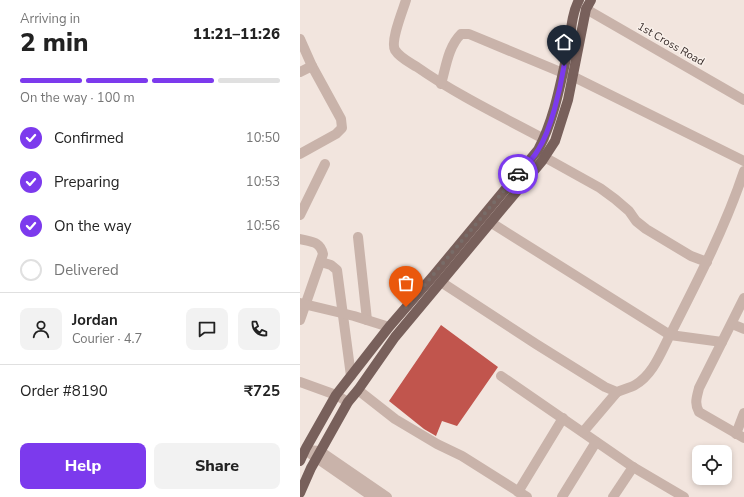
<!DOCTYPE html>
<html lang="en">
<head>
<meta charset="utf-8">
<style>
	:root { --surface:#fff; --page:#f2f2f2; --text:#222; --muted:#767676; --line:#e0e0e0; --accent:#7c3aed }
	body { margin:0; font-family:"Nunito Sans",sans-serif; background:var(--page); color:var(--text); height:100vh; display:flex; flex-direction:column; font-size:15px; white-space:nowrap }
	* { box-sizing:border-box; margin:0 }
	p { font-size:13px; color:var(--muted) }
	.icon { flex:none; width:22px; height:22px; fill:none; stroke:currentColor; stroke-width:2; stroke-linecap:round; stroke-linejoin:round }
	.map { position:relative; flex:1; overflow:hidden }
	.panel { display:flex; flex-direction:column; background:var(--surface); width:300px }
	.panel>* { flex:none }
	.buttons { position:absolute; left:392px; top:445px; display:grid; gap:8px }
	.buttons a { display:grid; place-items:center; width:40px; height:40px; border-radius:8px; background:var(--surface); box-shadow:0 2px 6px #0003; font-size:20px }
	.pin { position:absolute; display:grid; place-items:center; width:34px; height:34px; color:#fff; margin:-41px -17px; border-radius:50% 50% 50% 0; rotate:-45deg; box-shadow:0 0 4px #0007 }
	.pin .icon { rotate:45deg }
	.courier { position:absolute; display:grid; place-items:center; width:40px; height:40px; margin:-20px; border:3px solid #7c3aed; border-radius:50%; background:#fff; color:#222; box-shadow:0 1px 5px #0007 }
	.overview em { font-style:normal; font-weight:800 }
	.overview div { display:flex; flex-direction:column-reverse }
	.overview { display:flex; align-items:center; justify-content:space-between; height:68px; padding:0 20px }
	h1 { font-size:26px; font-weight:800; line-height:30px }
	.bar { display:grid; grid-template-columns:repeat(4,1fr); gap:6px 4px; align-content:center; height:48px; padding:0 20px }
	.bar i { height:5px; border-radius:3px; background:var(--line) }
	.bar .active { background:var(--accent) }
	.bar p { grid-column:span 4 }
	.line { display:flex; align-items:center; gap:10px; padding:0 20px; border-top:1px solid var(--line) }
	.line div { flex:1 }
	.round { display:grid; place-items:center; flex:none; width:42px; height:42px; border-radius:8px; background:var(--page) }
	ol { padding:0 20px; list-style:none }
	li { display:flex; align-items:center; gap:12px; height:44px }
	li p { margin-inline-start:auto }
	li .icon { padding:4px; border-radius:50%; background:var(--accent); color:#fff; stroke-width:4 }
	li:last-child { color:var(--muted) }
	li i { width:22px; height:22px; border:2px solid var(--line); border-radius:50% }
	.cta { display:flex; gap:8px; margin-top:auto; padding:8px 20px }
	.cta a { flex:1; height:46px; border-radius:8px; background:var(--accent); color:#fff; font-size:16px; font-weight:800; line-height:46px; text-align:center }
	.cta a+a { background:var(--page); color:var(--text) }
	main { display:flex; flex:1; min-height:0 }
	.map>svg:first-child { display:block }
</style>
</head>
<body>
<main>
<section class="panel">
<div class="overview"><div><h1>2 min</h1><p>Arriving in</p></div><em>11:21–11:26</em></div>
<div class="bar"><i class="active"></i><i class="active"></i><i class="active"></i><i></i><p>On the way · 100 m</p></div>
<ol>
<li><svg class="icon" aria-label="check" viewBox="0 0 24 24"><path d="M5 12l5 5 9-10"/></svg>Confirmed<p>10:50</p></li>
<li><svg class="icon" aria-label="check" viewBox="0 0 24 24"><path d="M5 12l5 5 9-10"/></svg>Preparing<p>10:53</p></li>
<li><svg class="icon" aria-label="check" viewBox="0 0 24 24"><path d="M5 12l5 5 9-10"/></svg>On the way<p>10:56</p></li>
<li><i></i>Delivered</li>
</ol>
<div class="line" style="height:72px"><a class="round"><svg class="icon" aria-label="person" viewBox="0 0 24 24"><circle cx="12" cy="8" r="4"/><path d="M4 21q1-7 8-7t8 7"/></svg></a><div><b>Jordan</b><p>Courier · 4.7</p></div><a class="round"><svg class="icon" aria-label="chat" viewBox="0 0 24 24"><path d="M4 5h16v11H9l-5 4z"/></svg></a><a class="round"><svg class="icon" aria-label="phone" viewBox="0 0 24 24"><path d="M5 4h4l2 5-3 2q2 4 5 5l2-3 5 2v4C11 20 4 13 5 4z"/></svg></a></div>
<div class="line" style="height:52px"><div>Order #8190</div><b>₹725</b></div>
<div class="cta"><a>Help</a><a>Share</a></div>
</section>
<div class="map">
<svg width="444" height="497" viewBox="0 0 444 497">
	<rect width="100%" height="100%" fill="#f2e5de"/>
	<!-- building -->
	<path fill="#c1554d" d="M 141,325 L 198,367 L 157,426 L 142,421 L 136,436 L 124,429 L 89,401 Z"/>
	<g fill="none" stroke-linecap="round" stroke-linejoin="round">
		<!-- minor -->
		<g stroke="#c9b3aa" stroke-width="10">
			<path d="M 106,0 C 103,10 90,41 95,50 C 100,58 109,62 117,67 C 157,95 201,116 244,139"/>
			<path d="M 286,9 L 444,100"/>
			<path d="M 0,39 L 12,66 L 41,119 L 42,128 L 36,134 L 0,154"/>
			<path d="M 0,72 L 12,66"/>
			<path d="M 272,76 L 444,161"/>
			<path d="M 141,84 C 146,67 148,47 161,34 L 169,34 L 263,73"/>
			<path d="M 237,153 L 300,188 L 315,199 L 329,211 L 336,221 L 346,229 L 391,256 L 407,262"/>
			<path d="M 0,215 L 25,164"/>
			<path d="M 190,222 L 370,335 C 397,282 425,228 444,171"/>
			<path d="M 58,237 L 67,320"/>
			<path d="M 0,239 C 11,242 20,241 23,254 L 0,320"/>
			<path d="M 21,262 L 31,265 L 37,270 L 51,376"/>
			<path d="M 141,282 L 236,344 L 305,387 L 317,392 C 323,389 330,388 335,385 C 353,375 361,352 370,335 L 422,342"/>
			<path d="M 444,298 L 399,388 C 397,397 394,403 399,412 L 444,438"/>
			<path d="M 0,303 L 54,316 L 89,327"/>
			<path d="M 432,324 L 444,329"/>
			<path d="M 201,376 L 333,467 L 384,497"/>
			<path d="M 0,382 L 36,395 L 48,402"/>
			<path d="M 58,390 L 95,419 L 137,444 L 162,456 L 227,497"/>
			<path d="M 283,432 L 317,392"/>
			<path d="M 436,434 L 444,413"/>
			<path d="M 218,492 L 263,418"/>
			<path d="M 73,497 L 5,450 L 20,451 L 87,497"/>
			<path d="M 262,497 L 296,442"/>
			<path d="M 313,497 L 333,467"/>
		</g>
		<!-- major -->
		<g stroke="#78605b" stroke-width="10">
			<path d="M 0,461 L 6,448 L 36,395 L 89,327 L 134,275 L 238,150 C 255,118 261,80 269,45 C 271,30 272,13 279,0"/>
			<path d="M 0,493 L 11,468 L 48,402 L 58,390 L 95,337 L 242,161 L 255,141 L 268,100 L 286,9 L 291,0"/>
		</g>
	</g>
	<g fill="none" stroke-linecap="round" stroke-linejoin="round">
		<!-- done -->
		<path stroke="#786c68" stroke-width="4" stroke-dasharray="0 7.2" d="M 106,307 L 218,174"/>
		<!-- route -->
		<path stroke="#7c3aed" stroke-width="5" d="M 218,174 C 225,167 233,159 238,150 C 251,130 260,90 264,66"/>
	</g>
	<g text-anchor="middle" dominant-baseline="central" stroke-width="3" stroke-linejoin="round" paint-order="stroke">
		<!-- street labels -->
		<g font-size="11" fill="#372b29" stroke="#f9f0ea">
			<text transform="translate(371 44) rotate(30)">1st Cross Road</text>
		</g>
	</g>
</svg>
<div class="buttons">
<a><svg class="icon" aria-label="locate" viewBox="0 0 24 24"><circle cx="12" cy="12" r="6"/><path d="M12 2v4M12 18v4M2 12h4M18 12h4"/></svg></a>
</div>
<div class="pin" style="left:106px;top:307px;background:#ea580c"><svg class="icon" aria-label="bag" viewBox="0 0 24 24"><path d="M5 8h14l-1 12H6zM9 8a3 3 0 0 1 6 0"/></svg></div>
<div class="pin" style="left:264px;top:66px;background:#1f2937"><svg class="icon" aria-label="home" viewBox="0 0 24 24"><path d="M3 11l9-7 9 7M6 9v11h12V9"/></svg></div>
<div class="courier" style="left:218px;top:174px"><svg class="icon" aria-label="car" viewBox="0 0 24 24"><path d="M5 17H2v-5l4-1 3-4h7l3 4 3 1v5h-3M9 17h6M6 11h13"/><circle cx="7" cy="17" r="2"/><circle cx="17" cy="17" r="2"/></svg></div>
</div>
</main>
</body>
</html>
